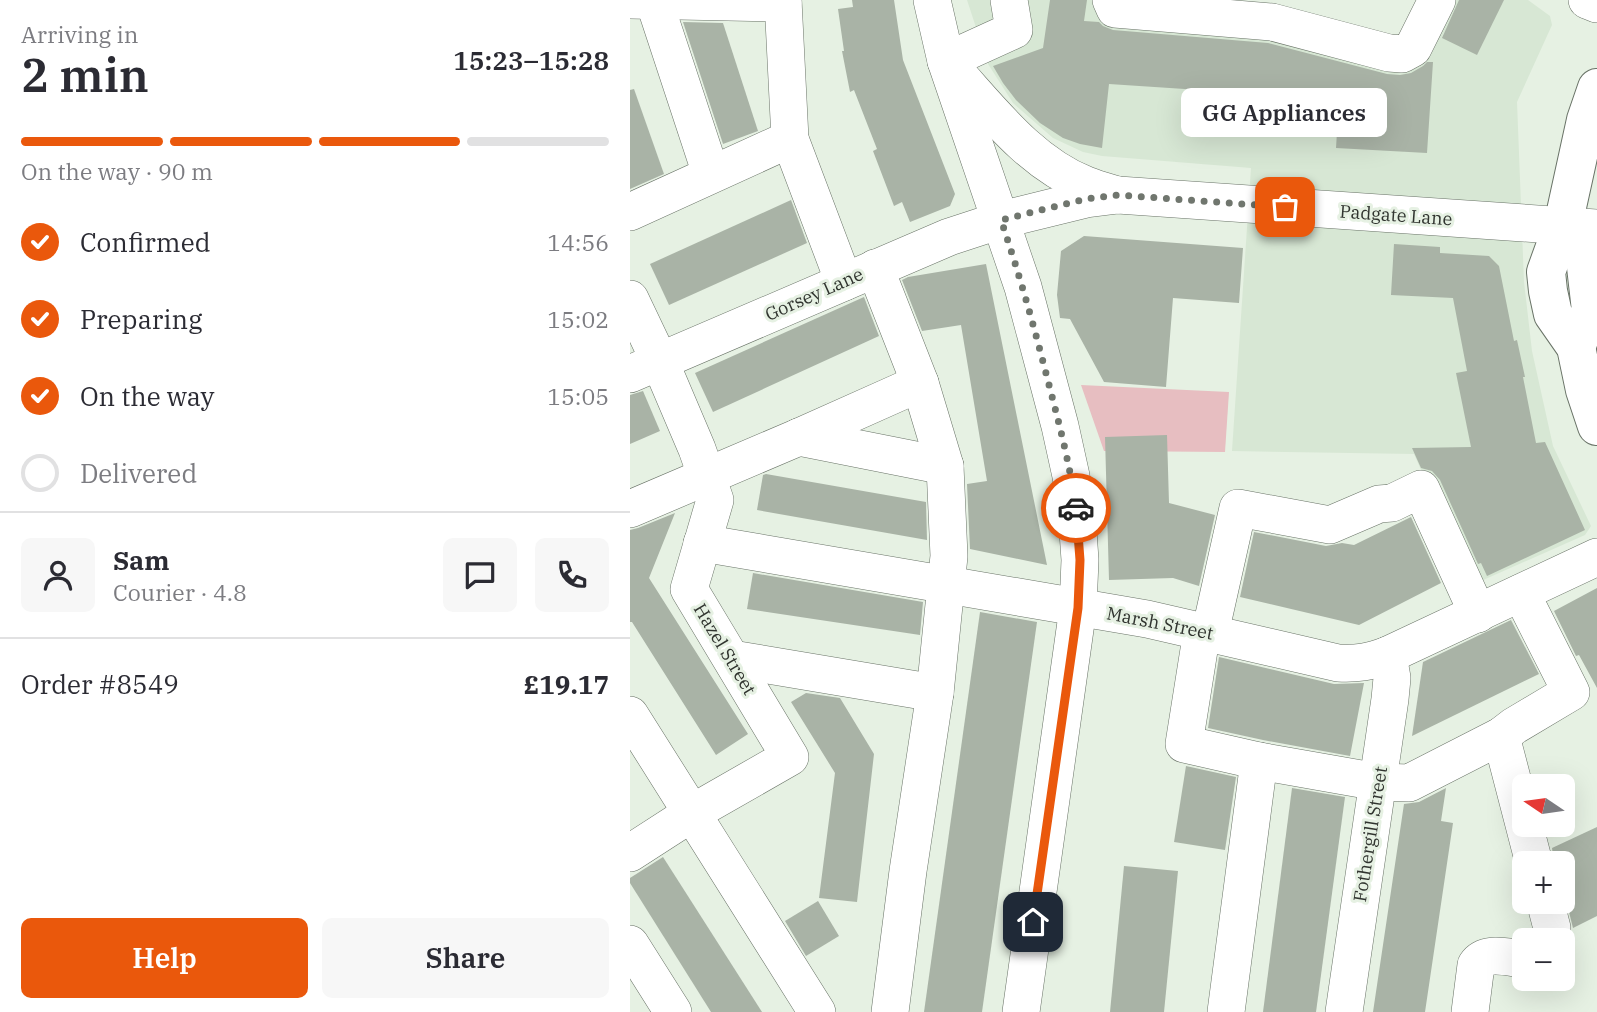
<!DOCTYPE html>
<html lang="en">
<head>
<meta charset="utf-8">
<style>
	:root { --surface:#fff; --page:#f7f7f7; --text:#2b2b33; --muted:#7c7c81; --line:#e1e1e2; --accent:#ea580c }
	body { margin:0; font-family:"IBM Plex Serif",serif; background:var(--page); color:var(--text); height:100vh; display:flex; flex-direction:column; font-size:26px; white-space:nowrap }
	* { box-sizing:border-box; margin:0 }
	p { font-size:23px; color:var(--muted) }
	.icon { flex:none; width:38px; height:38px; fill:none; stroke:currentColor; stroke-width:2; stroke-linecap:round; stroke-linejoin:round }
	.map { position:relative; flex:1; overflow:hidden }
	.panel { display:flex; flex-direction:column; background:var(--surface); width:630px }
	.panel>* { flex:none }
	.needle { width:46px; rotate:283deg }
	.buttons { position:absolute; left:882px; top:774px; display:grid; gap:14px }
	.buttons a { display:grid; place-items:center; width:63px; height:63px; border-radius:10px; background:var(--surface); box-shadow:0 7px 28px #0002; font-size:35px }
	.pin { position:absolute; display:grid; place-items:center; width:60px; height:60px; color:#fff; margin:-30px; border-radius:14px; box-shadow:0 4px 10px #0006 }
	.courier { position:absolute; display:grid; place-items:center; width:70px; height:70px; margin:-35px; border:5px solid #ea580c; border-radius:50%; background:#fff; color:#222; box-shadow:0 2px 9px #0007 }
	.bubble { position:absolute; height:49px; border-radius:10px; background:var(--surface); box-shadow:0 7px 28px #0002; font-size:23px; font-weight:600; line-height:49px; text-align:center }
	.head em { font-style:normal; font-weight:600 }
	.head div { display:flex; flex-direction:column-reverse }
	.head { display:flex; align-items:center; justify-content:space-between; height:119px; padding:0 21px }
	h1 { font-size:46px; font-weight:600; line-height:52px }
	.bar { display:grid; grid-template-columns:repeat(4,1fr); gap:10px 7px; align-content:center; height:84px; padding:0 21px }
	.bar i { height:9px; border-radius:5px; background:var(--line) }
	.bar .selected { background:var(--accent) }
	.bar p { grid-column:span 4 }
	.line { display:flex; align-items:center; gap:18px; padding:0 21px; border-top:2px solid var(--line) }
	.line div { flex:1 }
	.round { display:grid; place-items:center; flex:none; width:74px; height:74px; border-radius:10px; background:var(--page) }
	ol { padding:0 21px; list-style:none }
	li { display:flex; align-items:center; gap:21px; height:77px }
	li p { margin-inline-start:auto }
	li .icon { padding:7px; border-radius:50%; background:var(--accent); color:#fff; stroke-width:4 }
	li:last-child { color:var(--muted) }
	li i { width:38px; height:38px; border:4px solid var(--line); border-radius:50% }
	.cta { display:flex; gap:14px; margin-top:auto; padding:14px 21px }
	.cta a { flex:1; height:80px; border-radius:10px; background:var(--accent); color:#fff; font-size:28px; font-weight:600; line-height:80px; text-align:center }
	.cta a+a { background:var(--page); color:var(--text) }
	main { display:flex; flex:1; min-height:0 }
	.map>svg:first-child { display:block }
</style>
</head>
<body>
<main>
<section class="panel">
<div class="head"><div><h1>2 min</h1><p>Arriving in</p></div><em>15:23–15:28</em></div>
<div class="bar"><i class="selected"></i><i class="selected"></i><i class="selected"></i><i></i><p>On the way · 90 m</p></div>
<ol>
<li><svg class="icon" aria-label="check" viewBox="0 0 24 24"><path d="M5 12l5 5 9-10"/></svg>Confirmed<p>14:56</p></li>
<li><svg class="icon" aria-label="check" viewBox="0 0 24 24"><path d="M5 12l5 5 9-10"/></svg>Preparing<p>15:02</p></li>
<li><svg class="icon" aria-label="check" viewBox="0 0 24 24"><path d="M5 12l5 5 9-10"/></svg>On the way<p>15:05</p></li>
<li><i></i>Delivered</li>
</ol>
<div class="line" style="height:126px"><a class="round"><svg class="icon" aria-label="person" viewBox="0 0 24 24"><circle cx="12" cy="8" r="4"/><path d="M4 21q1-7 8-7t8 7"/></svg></a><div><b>Sam</b><p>Courier · 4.8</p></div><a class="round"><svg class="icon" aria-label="chat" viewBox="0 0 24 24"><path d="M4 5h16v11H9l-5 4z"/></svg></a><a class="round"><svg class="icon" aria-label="phone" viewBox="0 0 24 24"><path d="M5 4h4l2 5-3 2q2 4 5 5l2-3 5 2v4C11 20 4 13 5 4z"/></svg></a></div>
<div class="line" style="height:91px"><div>Order #8549</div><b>£19.17</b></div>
<div class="cta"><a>Help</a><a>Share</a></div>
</section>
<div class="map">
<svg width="967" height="1012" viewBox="0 0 967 1012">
	<rect width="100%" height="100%" fill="#e6f1e3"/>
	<!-- built -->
	<path fill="#d7e7d4" d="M 337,0 L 474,0 L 640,32 L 779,64 L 800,57 L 826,0 L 898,0 L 920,16 L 922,25 L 887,102 L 894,282 L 902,351 L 923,446 L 961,526 L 955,535 L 842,585 L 784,454 L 602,451 L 621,168 L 472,156 L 453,152 L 423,138 L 383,103 L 358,64 Z"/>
	<!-- green -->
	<path fill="#e7bec1" d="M 451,385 L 599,392 L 595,452 L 474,451 Z"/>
	<!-- building -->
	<g fill="#a9b3a6">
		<path d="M 222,0 L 264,0 L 273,60 L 325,194 L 320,206 L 280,222 L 272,202 L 264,206 L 243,151 L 247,149 L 238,126 L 224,90 L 220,92 L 212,51 L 214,51 L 208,9 L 223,7 Z"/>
		<path d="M 420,0 L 457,0 L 454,21 L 469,22 L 473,26 L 483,30 L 638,43 L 757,74 L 770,75 L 781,73 L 793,66 L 797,62 L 803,62 L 797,153 L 706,148 L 709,99 L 479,84 L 472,148 L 450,144 L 433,138 L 410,123 L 386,100 L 373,83 L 363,66 L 413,48 Z"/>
		<path d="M 829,0 L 874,0 L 847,55 L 812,38 Z"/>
		<path d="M 53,22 L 93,23 L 128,131 L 93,144 Z"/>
		<path d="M 4,89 L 34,174 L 0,189 L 0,90 Z"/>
		<path d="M 161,200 L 177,243 L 39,305 L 20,264 Z"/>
		<path d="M 454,236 L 613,248 L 609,303 L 543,298 L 536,387 L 474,382 L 440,319 L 430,318 L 427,295 L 431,251 Z"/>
		<path d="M 764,244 L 810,247 L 810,253 L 859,256 L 869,266 L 884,341 L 887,340 L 895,377 L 893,377 L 906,443 L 915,442 L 955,530 L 857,576 L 851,563 L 848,564 L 810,480 L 802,471 L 791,468 L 782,448 L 841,447 L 826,373 L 837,371 L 823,298 L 761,295 Z"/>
		<path d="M 356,264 L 417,565 L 340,549 L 337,484 L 357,481 L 331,325 L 292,331 L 272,280 L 278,277 Z"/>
		<path d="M 234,297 L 249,336 L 83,412 L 65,373 Z"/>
		<path d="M 13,391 L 30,431 L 0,444 L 0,395 Z"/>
		<path d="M 537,435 L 539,503 L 585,515 L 569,586 L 543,578 L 479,580 L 475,437 Z"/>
		<path d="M 136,474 L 296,502 L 297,540 L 127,510 L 133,475 Z"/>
		<path d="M 45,513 L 19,578 L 118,734 L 86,755 L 2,622 L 0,622 L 0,530 L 8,528 Z"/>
		<path d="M 781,517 L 811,583 L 729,625 L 610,597 L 624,532 L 696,546 L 712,543 L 724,545 Z"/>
		<path d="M 123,573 L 293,602 L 290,635 L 117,609 Z"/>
		<path d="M 967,588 L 967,688 L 949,655 L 946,656 L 924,611 Z"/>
		<path d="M 350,612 L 407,622 L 352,1012 L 294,1012 Z"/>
		<path d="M 881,620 L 909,674 L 782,736 L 793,662 Z"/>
		<path d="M 589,657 L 704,684 L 734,683 L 720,756 L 633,740 L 578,728 Z"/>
		<path d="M 176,693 L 210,698 L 244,754 L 227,902 L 189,898 L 205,773 L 161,702 Z"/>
		<path d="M 556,766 L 606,777 L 595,850 L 544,842 Z"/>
		<path d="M 662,788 L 715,797 L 686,1012 L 633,1012 Z"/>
		<path d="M 816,788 L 811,821 L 823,823 L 795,1012 L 743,1012 L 774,804 L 789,802 Z"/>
		<path d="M 967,827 L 967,916 L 943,928 L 935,896 L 933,891 L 933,863 L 924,863 L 922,848 Z"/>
		<path d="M 33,857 L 132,1012 L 81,1012 L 0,883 L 0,878 Z"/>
		<path d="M 494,866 L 548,871 L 534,1012 L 480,1012 Z"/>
		<path d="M 188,901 L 209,936 L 176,956 L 155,921 Z"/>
	</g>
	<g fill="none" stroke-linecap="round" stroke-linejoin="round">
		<defs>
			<g id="minor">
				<path d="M 0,0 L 153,3"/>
				<path d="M 153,0 L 160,139 L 214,282"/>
				<path d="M 302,0 L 316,61 L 393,287 L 430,426 L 441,476 L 447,517 L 450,560 L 448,608 L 391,1012"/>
				<path d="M 481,0 L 485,9 L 642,22 L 759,53 L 772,54 L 783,48 L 807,0"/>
				<path d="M 957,0 L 967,4"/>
				<path d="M 24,1 L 81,174"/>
				<path d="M 316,61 L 384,30 L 379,0"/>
				<path d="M 325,71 C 363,113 401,163 456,185 C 466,189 477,192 487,195"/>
				<path d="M 0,212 L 160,139"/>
				<path d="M 245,268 L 290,383 L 315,466 L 319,556 L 305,693 L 278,871 L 260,1012"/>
				<path d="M 0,299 L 30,362 L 67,449 L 85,500 L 59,589 L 160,757 L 62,813 L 0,853"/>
				<path d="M 0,374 L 319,237 L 371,220 L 456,199 L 488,195 L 967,228"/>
				<path d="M 169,437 L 315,466"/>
				<path d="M 0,509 L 169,437 L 290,383"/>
				<path d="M 72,543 L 517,619 L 708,663 C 727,664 740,662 758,655 L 967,557"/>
				<path d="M 572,631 L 554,744 L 629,761 L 748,782 L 779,783 L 871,736 L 884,726 L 941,692 L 891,593"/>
				<path d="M 580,633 L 608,508 L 700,525 L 749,504 L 762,503 L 791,489 L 848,614"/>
				<path d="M 102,659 L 305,693"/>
				<path d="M 0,715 L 187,1012"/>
				<path d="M 871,736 L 904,863"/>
				<path d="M 915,901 L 922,928 L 921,940"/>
				<path d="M 0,944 L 43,1012"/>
				<path d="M 596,1012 L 629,761"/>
				<path d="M 714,1012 L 760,699 L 762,678 L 758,655"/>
				<path d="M 840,1012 L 846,965 C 856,950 879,958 894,959"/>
			</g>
			<g id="major">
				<path d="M 967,88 L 956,120 L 933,225 L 916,272 L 918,291 L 923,314 L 946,347 L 955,390 L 967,426"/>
				<path d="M 933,225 L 955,258 L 961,310 L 946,347"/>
			</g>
		</defs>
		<!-- minor casing -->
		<use href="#minor" stroke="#697367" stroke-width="38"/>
		<!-- major casing -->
		<use href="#major" stroke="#697367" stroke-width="40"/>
		<!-- minor -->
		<use href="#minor" stroke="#fff" stroke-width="37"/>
		<!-- major -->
		<use href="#major" stroke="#fff" stroke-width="38"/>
	</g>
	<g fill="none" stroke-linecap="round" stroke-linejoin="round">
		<!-- done -->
		<path stroke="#70766e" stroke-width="7" stroke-dasharray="0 12.6" d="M 446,508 C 440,465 429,423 418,381 C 404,326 389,273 371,220 L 456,199 L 488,195 L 655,207"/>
		<!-- route -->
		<path stroke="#ea580c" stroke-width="9" d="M 403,922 L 448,608 L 450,560 L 446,508"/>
	</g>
	<g text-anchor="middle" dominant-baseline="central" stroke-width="6" stroke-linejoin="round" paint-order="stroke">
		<!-- street labels -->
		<g font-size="18" fill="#30342f" stroke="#e6f1e3">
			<text transform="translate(766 215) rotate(4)">Padgate Lane</text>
			<text transform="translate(184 294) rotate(-24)">Gorsey Lane</text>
			<text transform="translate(530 623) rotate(11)">Marsh Street</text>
			<text transform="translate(95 649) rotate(59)">Hazel Street</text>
			<text transform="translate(740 834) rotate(-81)">Fothergill Street</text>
		</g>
	</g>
</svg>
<div class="buttons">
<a><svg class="needle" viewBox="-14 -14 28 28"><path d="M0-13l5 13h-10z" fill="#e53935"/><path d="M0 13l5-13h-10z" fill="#7c7c81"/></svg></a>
<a>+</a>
<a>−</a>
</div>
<div class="pin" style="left:655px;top:207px;background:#ea580c"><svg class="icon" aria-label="bag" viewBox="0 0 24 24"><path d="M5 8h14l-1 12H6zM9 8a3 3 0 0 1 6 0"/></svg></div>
<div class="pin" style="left:403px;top:922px;background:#1f2937"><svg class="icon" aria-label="home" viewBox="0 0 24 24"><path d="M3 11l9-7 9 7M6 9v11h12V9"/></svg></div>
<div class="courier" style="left:446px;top:508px"><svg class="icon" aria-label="car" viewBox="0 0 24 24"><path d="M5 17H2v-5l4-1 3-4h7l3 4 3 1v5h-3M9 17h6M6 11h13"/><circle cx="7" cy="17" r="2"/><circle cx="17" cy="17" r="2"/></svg></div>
<div class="bubble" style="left:551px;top:88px;width:206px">GG Appliances</div>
</div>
</main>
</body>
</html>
